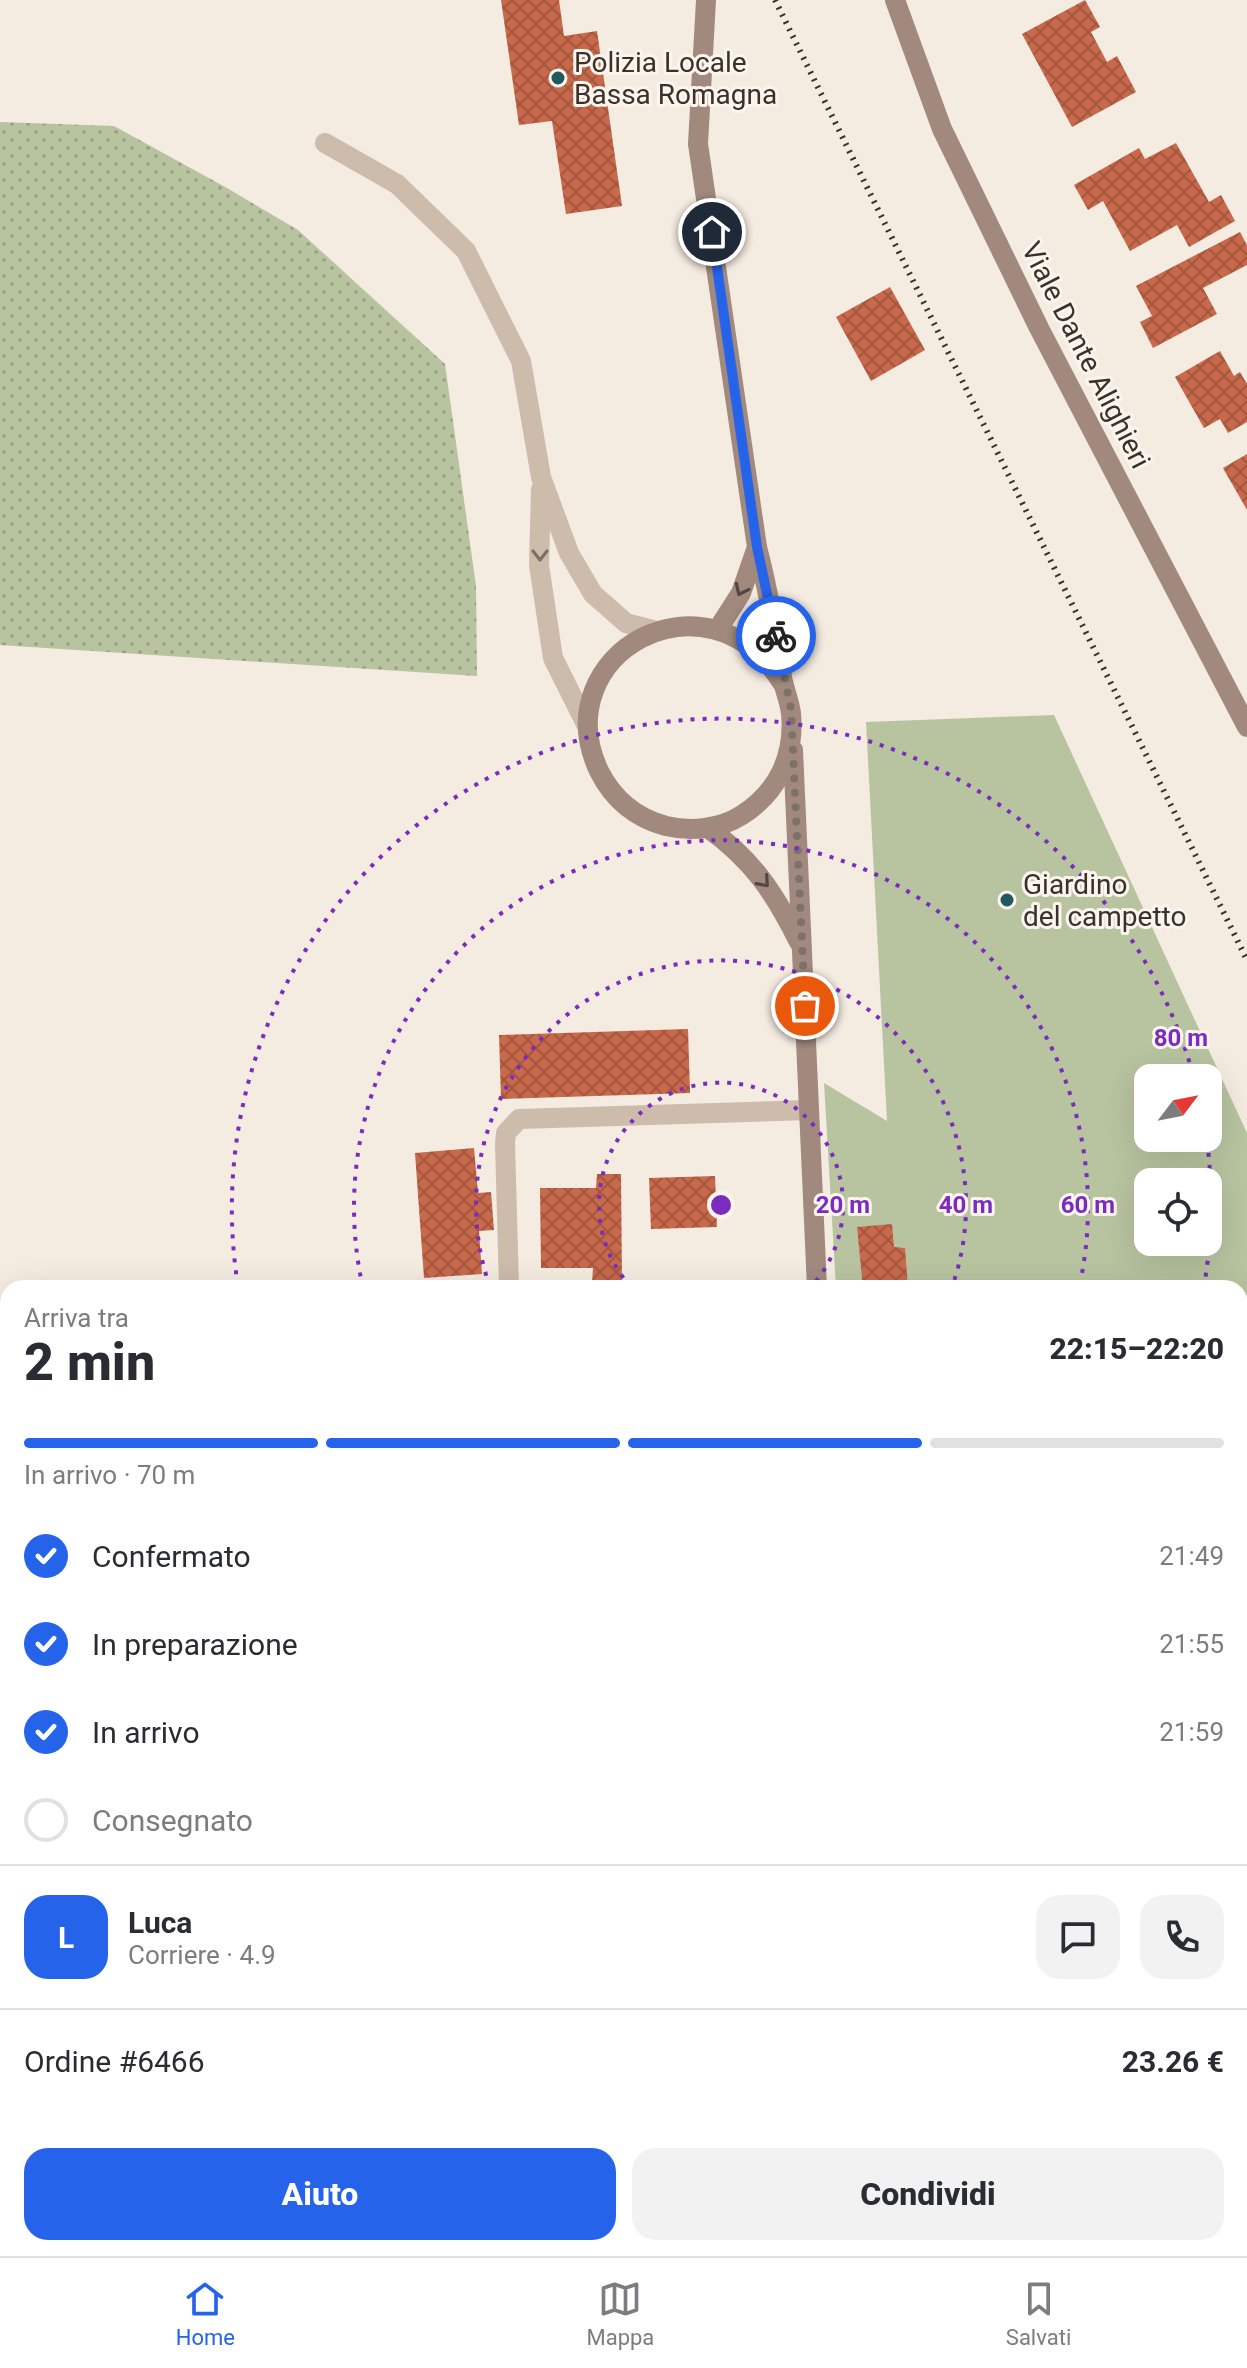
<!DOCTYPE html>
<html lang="it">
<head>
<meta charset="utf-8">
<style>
	:root { --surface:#fff; --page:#f2f2f3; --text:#2b2b33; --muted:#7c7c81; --line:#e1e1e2; --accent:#2563eb }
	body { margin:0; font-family:Roboto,sans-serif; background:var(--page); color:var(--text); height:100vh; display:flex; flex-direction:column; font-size:30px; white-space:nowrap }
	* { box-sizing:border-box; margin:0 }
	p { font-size:26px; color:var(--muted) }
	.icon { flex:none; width:44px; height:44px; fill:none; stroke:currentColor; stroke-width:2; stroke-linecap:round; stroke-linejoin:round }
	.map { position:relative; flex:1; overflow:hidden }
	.sheet { position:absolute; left:0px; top:1280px; width:1248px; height:976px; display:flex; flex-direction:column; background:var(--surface); border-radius:24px 24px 0 0; box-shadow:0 8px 32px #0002 }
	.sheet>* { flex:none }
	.needle { width:52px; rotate:58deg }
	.tools { position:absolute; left:1134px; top:1064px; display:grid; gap:16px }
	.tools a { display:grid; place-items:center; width:88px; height:88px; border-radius:16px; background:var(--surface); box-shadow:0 8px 32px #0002; font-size:40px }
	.pin { position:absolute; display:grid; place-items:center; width:68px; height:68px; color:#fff; margin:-34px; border:4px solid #fff; border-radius:50%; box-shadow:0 2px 8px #0007 }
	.courier { position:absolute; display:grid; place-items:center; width:80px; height:80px; margin:-40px; border:6px solid #2563eb; border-radius:50%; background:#fff; color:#222; box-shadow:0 2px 10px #0007 }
	.overview em { font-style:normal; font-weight:800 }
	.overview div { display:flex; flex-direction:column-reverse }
	.overview { display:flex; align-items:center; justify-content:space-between; height:136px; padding:0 24px }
	h1 { font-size:52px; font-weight:800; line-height:60px }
	.bar { display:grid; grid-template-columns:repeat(4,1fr); gap:12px 8px; align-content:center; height:96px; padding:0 24px }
	.bar i { height:10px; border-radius:6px; background:var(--line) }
	.bar .on { background:var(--accent) }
	.bar p { grid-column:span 4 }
	.line { display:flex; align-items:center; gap:20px; padding:0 24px; border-top:2px solid var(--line) }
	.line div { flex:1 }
	.round { display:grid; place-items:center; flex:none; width:84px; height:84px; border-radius:24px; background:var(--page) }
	ol { padding:0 24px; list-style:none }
	li { display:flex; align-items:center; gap:24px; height:88px }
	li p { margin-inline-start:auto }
	li .icon { padding:8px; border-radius:50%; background:var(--accent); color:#fff; stroke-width:4 }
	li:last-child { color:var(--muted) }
	li i { width:44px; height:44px; border:4px solid var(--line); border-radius:50% }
	.button { display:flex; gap:16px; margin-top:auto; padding:16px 24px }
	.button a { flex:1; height:92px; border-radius:24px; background:var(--accent); color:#fff; font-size:32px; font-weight:800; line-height:92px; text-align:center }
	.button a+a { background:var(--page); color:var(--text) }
	.tab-bar { display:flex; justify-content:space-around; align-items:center; height:112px; border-top:2px solid var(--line); background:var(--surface); font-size:22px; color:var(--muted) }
	.tab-bar a { display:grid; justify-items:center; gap:4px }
	.tab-bar .on { color:var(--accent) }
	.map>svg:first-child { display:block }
</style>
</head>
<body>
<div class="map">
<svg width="1247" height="2256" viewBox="0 0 1247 2256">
	<defs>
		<pattern id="garden-dots" width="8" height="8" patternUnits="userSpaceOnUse" patternTransform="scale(2)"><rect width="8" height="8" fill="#b8c4a0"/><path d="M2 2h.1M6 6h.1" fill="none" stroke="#97a083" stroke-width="1.8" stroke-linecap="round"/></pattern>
		<pattern id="building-cross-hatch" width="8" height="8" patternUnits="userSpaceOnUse" patternTransform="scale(2)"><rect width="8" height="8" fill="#c8694b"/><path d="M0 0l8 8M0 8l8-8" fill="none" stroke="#a4573f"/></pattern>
	</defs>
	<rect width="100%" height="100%" fill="#f4ebe1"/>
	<!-- park -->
	<path fill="#b8c4a0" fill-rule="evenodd" d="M 1054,715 L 1247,1133 L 1247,1385 L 1240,1386 L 1240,1288 L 836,1288 L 824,1083 L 887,1121 L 866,722 ZM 1148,1078 L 1208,1078 L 1208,1138 L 1148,1138 ZM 1148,1182 L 1208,1182 L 1208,1242 L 1148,1242 Z"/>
	<!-- garden -->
	<path fill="url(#garden-dots)" d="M 0,122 L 114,126 L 227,188 L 298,230 L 445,364 L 476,586 L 477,676 L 0,645 Z"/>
	<!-- building -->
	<g fill="url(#building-cross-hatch)">
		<path d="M 501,0 L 559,0 L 564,36 L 597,31 L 622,206 L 566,214 L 552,121 L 519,125 Z"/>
		<path d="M 1085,0 L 1100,27 L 1091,32 L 1107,62 L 1117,56 L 1136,92 L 1072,127 L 1022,34 Z"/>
		<path d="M 1176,143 L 1209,202 L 1221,195 L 1235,221 L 1189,247 L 1177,225 L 1130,251 L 1103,201 L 1088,210 L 1074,185 L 1139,148 L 1145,159 Z"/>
		<path d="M 1240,232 L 1247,245 L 1247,265 L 1203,288 L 1217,314 L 1153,348 L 1140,322 L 1152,316 L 1136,286 Z"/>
		<path d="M 890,287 L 925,350 L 871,381 L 836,317 Z"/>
		<path d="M 1220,351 L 1234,376 L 1240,372 L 1247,384 L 1247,422 L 1228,433 L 1220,419 L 1204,428 L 1175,377 Z"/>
		<path d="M 1247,454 L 1247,510 L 1223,468 Z"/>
		<path d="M 688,1029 L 690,1093 L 501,1099 L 499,1035 Z"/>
		<path d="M 474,1148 L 478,1193 L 491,1192 L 494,1230 L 479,1231 L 482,1274 L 424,1278 L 415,1153 Z"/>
		<path d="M 597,1174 L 621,1174 L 622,1283 L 592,1283 L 593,1268 L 541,1268 L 540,1188 L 596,1188 Z"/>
		<path d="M 715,1176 L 717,1227 L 651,1229 L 649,1178 Z"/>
		<path d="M 892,1224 L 894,1247 L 905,1248 L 908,1288 L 863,1288 L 857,1227 Z"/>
		<path d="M 1018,1280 L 1019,1288 L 995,1288 L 995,1282 Z"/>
		<path d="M 1247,1408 L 1247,1624 L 1240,1625 L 1240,1409 Z"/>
		<rect x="1240" y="1731" width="7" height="57"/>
		<path d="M 1247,1886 L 1247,1967 L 1240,1967 L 1240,1935 L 1243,1935 L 1240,1887 Z"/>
		<path d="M 1240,2225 L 1247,2225 L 1247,2256 L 1203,2256 L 1202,2248 L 1240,2248 Z"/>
		<path d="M 623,2248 L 730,2248 L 731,2256 L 623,2256 Z"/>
		<path d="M 1013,2248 L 1071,2248 L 1071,2256 L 986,2256 L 985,2250 Z"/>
		<path d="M 1106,2248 L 1164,2248 L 1164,2256 L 1107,2256 Z"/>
	</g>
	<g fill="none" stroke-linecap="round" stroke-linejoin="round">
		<!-- lane -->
		<g stroke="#cdbbac" stroke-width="20">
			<path d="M 325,143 L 397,184 L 466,251 L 521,361 L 541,477 L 569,553 L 593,594 L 626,623 L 656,631"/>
			<path d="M 541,489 L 539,565 L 553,658 L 588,728"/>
			<path d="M 509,1288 L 505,1143 L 506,1133 L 519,1119 L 809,1110"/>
		</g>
		<!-- street -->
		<g stroke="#cdbbac" stroke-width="20">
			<path d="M 0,1356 L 8,1356"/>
			<path d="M 1240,1819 L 1247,1819"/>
			<path d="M 1240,2141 L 1247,2140"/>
		</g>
		<!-- secondary -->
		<g stroke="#a18a7d" stroke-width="20">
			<path d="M 706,0 L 698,144 L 757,547 C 768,589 775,629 781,672 C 783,686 789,699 791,713 C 795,756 778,792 742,815 C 720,829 691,832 666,826 C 636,818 613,799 599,771 C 544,654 707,562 783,684"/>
			<path d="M 895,0 L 942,129 L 1039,328 L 1247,727"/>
			<path d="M 718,629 L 741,593 L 757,547"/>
			<path d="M 793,750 L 817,1288"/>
			<path d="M 708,828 C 753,860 775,894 799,942"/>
			<path d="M 854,2248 L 854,2256"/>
		</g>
		<!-- rail -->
		<path stroke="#3b302b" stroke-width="6" stroke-dasharray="2 6" stroke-linecap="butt" d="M 775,0 L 1247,960"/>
	</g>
	<!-- one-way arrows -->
	<defs><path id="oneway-chevron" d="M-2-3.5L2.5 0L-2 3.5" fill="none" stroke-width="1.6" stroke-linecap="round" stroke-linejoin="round" transform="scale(2)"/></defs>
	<use stroke="#7d6f65" href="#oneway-chevron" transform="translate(540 555) rotate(90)"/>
	<g stroke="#544640">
		<use href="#oneway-chevron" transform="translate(741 590) rotate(115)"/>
		<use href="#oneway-chevron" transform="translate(764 882) rotate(49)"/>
	</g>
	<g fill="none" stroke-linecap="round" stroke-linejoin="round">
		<!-- done -->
		<path stroke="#7c716b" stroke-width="8" stroke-dasharray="0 14.4" d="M 776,636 L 791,709 L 805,1006"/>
		<!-- route -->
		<path stroke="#2563eb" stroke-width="10" d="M 712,232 L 757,547 L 776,636"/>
	</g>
	<!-- distance rings -->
	<g fill="none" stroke="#7b2cbf" stroke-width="4" stroke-dasharray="4 8">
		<path d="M631 1287A122 122 0 1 1 811 1287"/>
		<path d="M490 1287A245 245 0 1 1 952 1287"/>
		<path d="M363 1288A367 367 0 1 1 1079 1288"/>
		<path d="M238 1286A490 490 0 0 1 1193 1074M1207 1141A490 490 0 0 1 1204 1286"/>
	</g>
	<!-- markers -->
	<g fill="#1f5a5e" stroke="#fbf5ee" stroke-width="3">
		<circle cx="558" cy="78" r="8"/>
		<circle cx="1007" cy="900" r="8"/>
	</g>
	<g text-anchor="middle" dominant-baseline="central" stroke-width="6" stroke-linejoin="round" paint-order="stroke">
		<!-- poi labels -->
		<g font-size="28" fill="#3b302b" stroke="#fbf5ee" text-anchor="start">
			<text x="574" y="62">Polizia Locale<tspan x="574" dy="32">Bassa Romagna</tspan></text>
			<text x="1023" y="884">Giardino<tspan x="1023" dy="32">del campetto</tspan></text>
		</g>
		<!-- street labels -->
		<g font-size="28" fill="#3b302b" stroke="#fbf5ee">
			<text transform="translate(1086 355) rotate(63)">Viale Dante Alighieri</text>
		</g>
	</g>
	<circle cx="721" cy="1205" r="12" fill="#7b2cbf" stroke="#fbf5ee" stroke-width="4"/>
	<g font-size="24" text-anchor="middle" font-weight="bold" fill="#7b2cbf" stroke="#fbf5ee" stroke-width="6" stroke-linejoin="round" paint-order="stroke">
		<text x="1181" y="1046">80 m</text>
		<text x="843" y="1213">20 m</text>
		<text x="966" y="1213">40 m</text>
		<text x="1088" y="1213">60 m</text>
	</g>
</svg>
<div class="tools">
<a><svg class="needle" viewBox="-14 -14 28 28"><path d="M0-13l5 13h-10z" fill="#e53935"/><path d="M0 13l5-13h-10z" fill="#7c7c81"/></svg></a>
<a><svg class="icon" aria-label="locate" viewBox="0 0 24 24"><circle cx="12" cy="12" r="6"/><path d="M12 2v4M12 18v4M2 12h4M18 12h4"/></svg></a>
</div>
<div class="pin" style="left:805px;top:1006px;background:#ea580c"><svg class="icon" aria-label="bag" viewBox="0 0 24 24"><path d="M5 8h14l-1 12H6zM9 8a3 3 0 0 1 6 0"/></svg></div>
<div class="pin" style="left:712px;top:232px;background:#1f2937"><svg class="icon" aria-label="home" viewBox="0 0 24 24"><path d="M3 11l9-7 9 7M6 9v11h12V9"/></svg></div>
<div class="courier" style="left:776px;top:636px"><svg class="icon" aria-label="bike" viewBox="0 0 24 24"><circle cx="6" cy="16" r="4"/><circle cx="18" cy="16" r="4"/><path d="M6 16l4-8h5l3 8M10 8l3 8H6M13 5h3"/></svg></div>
<section class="sheet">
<div class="overview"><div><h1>2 min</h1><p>Arriva tra</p></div><em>22:15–22:20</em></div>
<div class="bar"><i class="on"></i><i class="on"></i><i class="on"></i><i></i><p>In arrivo · 70 m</p></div>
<ol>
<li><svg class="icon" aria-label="check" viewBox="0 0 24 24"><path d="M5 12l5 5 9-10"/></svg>Confermato<p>21:49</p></li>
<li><svg class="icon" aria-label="check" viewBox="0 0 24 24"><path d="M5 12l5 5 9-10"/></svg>In preparazione<p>21:55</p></li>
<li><svg class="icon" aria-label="check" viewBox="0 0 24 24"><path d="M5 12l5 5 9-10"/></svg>In arrivo<p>21:59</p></li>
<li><i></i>Consegnato</li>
</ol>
<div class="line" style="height:144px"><b class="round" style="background:var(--accent);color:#fff">L</b><div><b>Luca</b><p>Corriere · 4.9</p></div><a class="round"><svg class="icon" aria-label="chat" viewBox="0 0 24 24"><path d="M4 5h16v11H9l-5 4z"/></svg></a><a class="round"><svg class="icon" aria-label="phone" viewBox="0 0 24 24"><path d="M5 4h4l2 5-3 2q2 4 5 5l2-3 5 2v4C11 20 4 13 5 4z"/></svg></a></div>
<div class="line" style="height:104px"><div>Ordine #6466</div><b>23.26 €</b></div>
<div class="button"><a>Aiuto</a><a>Condividi</a></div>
</section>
</div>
<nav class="tab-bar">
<a class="on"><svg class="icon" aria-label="home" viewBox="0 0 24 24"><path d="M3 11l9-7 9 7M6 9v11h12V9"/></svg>Home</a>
<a><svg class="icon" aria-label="map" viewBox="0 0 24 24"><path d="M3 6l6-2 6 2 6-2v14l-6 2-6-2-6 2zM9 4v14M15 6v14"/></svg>Mappa</a>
<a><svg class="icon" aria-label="saved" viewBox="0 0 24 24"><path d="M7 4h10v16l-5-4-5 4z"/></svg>Salvati</a>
</nav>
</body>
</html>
